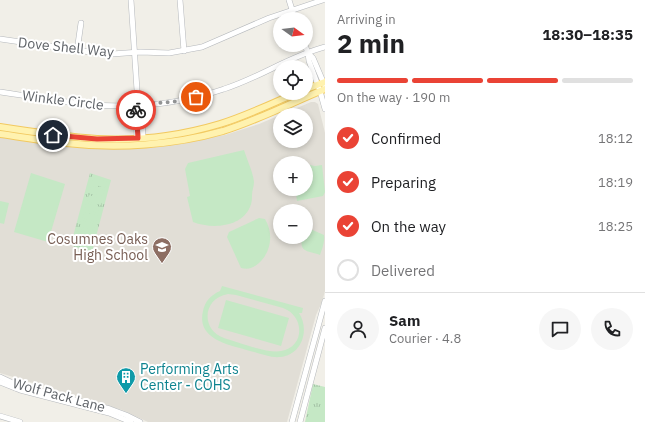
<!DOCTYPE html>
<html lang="en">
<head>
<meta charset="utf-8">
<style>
	:root { --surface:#fff; --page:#f6f6f6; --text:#202124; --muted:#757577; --line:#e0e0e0; --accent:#ea4335 }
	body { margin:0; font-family:"IBM Plex Sans",sans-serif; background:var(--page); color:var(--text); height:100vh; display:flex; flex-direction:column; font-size:15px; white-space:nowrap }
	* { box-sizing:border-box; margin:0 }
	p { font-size:13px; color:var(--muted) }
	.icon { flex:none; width:22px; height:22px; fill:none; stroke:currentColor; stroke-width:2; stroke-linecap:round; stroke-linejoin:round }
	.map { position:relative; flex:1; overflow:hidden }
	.panel { display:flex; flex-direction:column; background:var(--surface); width:320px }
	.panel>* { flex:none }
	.needle { width:26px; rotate:105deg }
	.fabs { position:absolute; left:273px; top:12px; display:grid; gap:8px }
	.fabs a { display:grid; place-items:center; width:40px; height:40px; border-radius:50%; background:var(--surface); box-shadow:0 2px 6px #0003; font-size:20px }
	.pin { position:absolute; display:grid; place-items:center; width:34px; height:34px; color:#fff; margin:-17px; border:2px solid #fff; border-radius:50%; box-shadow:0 1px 4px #0007 }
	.courier { position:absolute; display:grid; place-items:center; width:40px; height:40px; margin:-20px; border:3px solid #ea4335; border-radius:50%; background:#fff; color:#222; box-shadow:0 1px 5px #0007 }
	.summary em { font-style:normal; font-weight:800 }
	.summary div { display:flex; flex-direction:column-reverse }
	.summary { display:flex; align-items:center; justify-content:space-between; height:68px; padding:0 12px }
	h1 { font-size:26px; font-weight:800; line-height:30px }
	.bar { display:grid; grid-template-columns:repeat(4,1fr); gap:6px 4px; align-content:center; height:48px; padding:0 12px }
	.bar i { height:5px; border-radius:3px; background:var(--line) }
	.bar .current { background:var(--accent) }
	.bar p { grid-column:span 4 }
	.line { display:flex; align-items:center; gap:10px; padding:0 12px; border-top:1px solid var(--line) }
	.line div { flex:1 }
	.round { display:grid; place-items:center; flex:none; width:42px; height:42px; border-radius:21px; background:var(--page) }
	ol { padding:0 12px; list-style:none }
	li { display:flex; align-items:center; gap:12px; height:44px }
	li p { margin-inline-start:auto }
	li .icon { padding:4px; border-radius:50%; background:var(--accent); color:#fff; stroke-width:4 }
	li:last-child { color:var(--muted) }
	li i { width:22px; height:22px; border:2px solid var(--line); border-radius:50% }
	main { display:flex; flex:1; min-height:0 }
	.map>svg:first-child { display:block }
</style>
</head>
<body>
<main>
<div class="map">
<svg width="325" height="422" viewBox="0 0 325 422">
	<defs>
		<pattern id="grass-tufts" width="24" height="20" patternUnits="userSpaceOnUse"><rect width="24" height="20" fill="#c5e8c5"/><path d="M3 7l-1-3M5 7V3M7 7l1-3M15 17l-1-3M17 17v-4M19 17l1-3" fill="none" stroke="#a3c0a4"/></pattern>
	</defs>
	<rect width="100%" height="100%" fill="#f1efe8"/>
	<!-- education -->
	<path fill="#e1ded6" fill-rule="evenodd" d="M 311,102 L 315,102 L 318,104 L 325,133 L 325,291 L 322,302 L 316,315 L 287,422 L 148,422 L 122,410 L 0,373 L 0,136 L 68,146 L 98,148 L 149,148 L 225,135 L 259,124 ZM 280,115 L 306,115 L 306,141 L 280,141 ZM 280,163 L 306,163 L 306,189 L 280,189 ZM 280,211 L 306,211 L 306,237 L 280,237 Z"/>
	<!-- grass -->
	<g fill="url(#grass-tufts)">
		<path d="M 90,173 L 111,180 L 92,252 L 74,247 L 71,244 Z"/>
		<path d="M 313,384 L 325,387 L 325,422 L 305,422 Z"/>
	</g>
	<!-- garden -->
	<g fill="#c5e8c5" fill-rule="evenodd">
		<path d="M 244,150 C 247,160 253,172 254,182 C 254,186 252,191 252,195 C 252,198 252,203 250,207 C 241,228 211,229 193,222 L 187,197 L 190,196 L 185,169 L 188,163 Z"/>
		<path d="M 310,165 L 315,166 L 322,165 L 325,192 L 323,196 L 297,201 L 296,194 L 293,189 L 306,189 L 306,166 Z"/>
		<path d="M 31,173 L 65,184 L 48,242 L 14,232 Z"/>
		<path d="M 93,178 L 107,181 L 105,188 L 92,184 Z"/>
		<path d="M 91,186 L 105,190 L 103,196 L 89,193 Z"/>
		<path d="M 89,195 L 102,199 L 101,205 L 87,201 Z"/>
		<path d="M 0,201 L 9,203 L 4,224 L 0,223 Z"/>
		<path d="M 86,203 L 100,207 L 98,213 L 85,210 Z"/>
		<path d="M 84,212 L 98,215 L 96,222 L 82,218 Z"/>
		<path d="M 259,218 L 265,219 C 274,234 271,252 259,263 C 253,268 249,270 241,268 L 227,237 L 229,232 Z"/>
		<path d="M 81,220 L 95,224 L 94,230 L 80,227 Z"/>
		<path d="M 308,228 L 324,235 C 325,242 322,249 320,255 C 311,251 297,253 303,237 L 306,237 Z"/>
		<path d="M 79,229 L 93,233 L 91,239 L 77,235 Z"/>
		<path d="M 77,237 L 91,241 L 89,247 L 75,244 Z"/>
		<path d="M 222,286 L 303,308 L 302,313 L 299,313 C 310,330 302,355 280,357 C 270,358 260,353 250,351 C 230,345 196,340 203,311 C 205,301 211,295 220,291 ZM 228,294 L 236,295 L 283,308 C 305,316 305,347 281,351 C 269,354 237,342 224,338 C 200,329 203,298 228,294 Z"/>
		<path d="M 226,300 L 289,318 L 281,346 L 218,328 Z"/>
	</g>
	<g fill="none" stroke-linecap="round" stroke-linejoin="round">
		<defs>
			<g id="minor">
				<path d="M 131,0 L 138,105 L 142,114 L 143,138"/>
				<path d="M 180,0 L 184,51"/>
				<path d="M 289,0 L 295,19"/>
				<path d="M 0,39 L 97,53 L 112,54 L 140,52 L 169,53 L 202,47 L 269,18 L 323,0"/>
				<path d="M 305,45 L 308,53 L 313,58 L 325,86"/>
				<path d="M 77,51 L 81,23"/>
				<path d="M 308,53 L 309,61 L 320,91 L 325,109"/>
				<path d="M 0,92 C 28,96 56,101 84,104 C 131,109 180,104 224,89 C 259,78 290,56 325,47"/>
				<path d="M 137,138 L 136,113 L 138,105"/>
				<path d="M 0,377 L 17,385 L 110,409 L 126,415 L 140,422"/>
				<path d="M 0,382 L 20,390 L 109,413 L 131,422"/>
				<path d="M 0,416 L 20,422"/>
				<path d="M 292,422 L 325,301"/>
				<path d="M 300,422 L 325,328"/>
			</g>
			<g id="major">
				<path d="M 306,89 L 325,82"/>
				<path d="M 0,127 C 32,132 64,137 97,139 C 138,141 180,136 220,124 C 246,116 271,104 296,93"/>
				<path d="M 0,134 C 22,137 44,141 66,143 C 118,149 174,145 223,131 C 258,120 291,103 325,89"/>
			</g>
		</defs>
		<!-- minor casing -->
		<use href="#minor" stroke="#b5b8bc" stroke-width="6"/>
		<!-- major casing -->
		<use href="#major" stroke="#f2c960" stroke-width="8"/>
		<!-- minor -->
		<use href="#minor" stroke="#fff" stroke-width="5"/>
		<!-- major -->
		<use href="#major" stroke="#fff2af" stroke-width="6"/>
	</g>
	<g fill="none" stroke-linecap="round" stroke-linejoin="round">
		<!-- done -->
		<path stroke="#929495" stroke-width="4" stroke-dasharray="0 7.2" d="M 136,110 L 138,104 L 172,102 L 196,97"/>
		<!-- route -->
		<path stroke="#ea4335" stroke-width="5" d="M 53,135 L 97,139 L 138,138 L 136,110"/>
	</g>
	<!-- icons -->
	<defs>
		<symbol id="school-pin" viewBox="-11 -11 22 30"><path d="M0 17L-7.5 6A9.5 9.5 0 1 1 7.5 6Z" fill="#8d6e63" stroke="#fff"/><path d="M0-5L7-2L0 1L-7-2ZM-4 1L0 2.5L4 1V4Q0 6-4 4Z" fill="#fff"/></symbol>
		<symbol id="building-pin" viewBox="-11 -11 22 30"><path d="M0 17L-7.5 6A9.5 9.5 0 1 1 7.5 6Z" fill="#0f9aa8" stroke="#fff"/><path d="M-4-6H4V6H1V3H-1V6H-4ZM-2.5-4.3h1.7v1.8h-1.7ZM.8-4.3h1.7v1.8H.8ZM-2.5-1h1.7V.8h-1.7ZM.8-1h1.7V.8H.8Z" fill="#fff"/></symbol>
	</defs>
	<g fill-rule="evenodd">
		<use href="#school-pin" x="151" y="236" width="22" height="30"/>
		<use href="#building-pin" x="115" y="366" width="22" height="30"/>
	</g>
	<g text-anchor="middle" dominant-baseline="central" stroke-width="4" stroke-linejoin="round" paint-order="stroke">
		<!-- street labels -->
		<g font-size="14" fill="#5f6368" stroke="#fff">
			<text transform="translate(66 47) rotate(6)">Dove Shell Way</text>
			<text transform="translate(63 100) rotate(7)">Winkle Circle</text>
			<text transform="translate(59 395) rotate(15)">Wolf Pack Lane</text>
		</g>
		<!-- education labels -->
		<g font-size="14" fill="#785e54" stroke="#fff" text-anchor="end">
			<text x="148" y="239">Cosumnes Oaks<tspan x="148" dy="16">High School</tspan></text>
		</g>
		<!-- culture labels -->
		<g font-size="14" fill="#0d838f" stroke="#fff" text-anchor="start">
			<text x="140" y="369">Performing Arts<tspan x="140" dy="16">Center - COHS</tspan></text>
		</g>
	</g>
</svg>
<div class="fabs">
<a><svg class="needle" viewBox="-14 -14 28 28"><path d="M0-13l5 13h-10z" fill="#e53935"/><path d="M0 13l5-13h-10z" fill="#757577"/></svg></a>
<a><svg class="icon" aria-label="locate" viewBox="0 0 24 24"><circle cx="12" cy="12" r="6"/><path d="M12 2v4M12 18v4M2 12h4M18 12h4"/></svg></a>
<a><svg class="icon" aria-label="layers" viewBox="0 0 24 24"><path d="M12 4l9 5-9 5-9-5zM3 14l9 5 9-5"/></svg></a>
<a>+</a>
<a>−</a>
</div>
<div class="pin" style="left:196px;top:97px;background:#ea580c"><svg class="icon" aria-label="bag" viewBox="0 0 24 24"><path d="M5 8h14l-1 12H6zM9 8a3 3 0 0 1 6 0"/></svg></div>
<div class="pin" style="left:53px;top:135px;background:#1f2937"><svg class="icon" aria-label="home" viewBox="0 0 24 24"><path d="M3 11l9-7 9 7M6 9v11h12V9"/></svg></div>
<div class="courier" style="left:136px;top:110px"><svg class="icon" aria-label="bike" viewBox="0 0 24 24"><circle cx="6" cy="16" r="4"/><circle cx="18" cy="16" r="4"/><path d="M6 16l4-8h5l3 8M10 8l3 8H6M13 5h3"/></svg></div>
</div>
<section class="panel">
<div class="summary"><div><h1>2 min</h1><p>Arriving in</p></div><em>18:30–18:35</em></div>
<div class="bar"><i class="current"></i><i class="current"></i><i class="current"></i><i></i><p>On the way · 190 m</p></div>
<ol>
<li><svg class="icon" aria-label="check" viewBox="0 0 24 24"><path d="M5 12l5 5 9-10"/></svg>Confirmed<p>18:12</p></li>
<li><svg class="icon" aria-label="check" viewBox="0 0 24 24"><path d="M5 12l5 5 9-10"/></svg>Preparing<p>18:19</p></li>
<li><svg class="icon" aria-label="check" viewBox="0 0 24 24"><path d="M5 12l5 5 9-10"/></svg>On the way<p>18:25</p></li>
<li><i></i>Delivered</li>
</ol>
<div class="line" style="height:72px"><a class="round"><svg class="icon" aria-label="person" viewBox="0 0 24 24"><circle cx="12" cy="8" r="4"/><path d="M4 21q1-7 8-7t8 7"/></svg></a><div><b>Sam</b><p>Courier · 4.8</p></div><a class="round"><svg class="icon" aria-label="chat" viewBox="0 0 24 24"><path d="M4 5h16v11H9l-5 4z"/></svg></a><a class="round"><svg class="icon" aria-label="phone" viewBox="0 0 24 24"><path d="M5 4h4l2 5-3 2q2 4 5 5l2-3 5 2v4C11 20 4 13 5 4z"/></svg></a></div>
</section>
</main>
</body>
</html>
